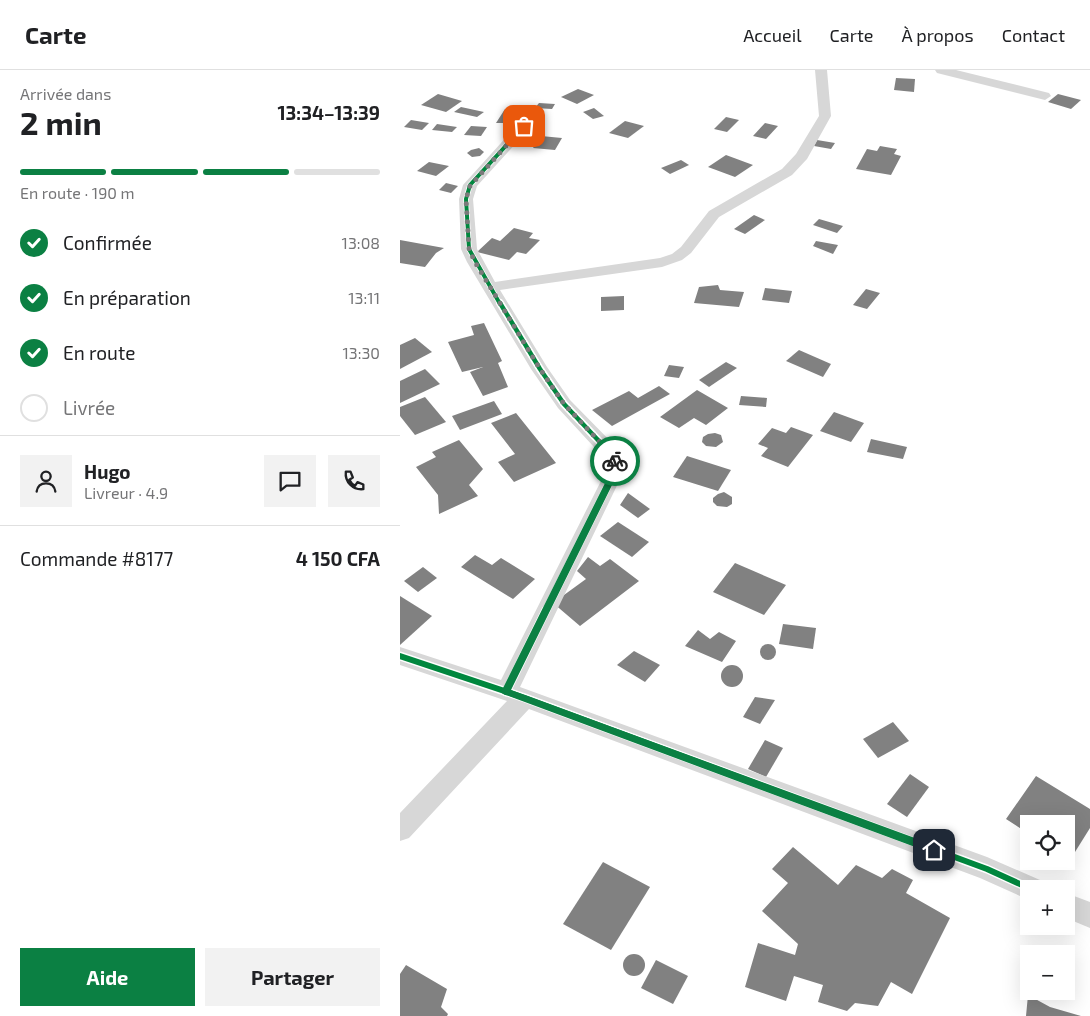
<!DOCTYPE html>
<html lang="fr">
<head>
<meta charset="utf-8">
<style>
	:root { --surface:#fff; --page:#f2f2f2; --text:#202124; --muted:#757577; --line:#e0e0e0; --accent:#0b8043 }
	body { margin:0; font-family:"Exo 2",sans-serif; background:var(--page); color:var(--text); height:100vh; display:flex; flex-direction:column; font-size:19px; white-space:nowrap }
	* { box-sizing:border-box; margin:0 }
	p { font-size:16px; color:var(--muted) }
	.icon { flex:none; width:28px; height:28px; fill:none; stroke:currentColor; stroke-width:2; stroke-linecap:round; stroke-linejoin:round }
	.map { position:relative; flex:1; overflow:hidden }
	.details { display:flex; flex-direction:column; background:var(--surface); width:400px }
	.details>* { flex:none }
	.controls { position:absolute; left:620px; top:745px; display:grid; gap:10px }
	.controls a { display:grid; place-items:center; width:55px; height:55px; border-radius:0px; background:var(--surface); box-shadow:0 5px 20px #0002; font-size:25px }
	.pin { position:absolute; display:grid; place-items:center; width:42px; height:42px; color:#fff; margin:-21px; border-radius:10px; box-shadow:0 2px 8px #0006 }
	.courier { position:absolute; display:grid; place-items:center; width:50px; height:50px; margin:-25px; border:4px solid #0b8043; border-radius:50%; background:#fff; color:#222; box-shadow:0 1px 6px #0007 }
	.summary em { font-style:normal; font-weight:700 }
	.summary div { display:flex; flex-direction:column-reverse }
	.summary { display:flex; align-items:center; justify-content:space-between; height:85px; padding:0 20px }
	h1 { font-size:32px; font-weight:700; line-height:38px }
	.bar { display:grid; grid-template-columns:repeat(4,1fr); gap:8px 5px; align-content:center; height:60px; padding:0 20px }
	.bar i { height:6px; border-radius:4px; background:var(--line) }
	.bar .on { background:var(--accent) }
	.bar p { grid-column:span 4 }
	.line { display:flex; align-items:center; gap:12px; padding:0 20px; border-top:1px solid var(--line) }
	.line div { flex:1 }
	.round { display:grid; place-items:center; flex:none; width:52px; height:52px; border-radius:0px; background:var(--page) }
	ol { padding:0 20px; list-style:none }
	li { display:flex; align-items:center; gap:15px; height:55px }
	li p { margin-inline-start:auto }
	li .icon { padding:5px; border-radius:50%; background:var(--accent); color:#fff; stroke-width:4 }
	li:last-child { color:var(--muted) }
	li i { width:28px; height:28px; border:2px solid var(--line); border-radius:50% }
	.cta { display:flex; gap:10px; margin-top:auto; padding:10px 20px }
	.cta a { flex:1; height:58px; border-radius:0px; background:var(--accent); color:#fff; font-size:20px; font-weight:700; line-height:58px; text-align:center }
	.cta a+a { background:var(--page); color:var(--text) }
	header { display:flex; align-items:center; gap:30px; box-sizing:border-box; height:70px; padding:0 25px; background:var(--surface); border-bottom:1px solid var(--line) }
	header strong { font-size:24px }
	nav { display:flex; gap:28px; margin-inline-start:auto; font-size:18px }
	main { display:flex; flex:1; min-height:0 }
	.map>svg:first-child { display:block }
</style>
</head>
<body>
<header>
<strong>Carte</strong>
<nav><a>Accueil</a><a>Carte</a><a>À propos</a><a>Contact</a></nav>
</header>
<main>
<section class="details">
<div class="summary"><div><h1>2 min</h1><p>Arrivée dans</p></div><em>13:34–13:39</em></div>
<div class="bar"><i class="on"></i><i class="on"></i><i class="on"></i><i></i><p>En route · 190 m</p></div>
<ol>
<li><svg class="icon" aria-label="check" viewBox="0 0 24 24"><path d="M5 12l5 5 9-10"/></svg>Confirmée<p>13:08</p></li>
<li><svg class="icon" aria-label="check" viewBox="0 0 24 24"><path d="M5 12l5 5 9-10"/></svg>En préparation<p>13:11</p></li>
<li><svg class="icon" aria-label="check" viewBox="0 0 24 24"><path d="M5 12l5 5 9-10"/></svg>En route<p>13:30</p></li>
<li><i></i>Livrée</li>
</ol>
<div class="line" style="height:90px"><a class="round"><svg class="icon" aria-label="person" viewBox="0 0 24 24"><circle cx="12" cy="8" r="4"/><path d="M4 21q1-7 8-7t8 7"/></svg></a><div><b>Hugo</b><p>Livreur · 4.9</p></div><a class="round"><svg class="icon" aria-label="chat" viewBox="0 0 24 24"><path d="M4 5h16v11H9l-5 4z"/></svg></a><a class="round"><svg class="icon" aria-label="phone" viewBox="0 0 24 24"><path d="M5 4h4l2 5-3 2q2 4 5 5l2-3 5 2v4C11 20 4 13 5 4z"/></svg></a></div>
<div class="line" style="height:65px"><div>Commande #8177</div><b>4 150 CFA</b></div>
<div class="cta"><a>Aide</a><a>Partager</a></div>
</section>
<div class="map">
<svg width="690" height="946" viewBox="0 0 690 946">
	<rect width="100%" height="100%" fill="#fff"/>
	<!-- building -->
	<g fill="#818181">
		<path d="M 496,8 L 515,9 L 514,22 L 494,20 Z"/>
		<path d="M 178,19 L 194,25 L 177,34 L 161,27 Z"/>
		<path d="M 38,24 L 62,31 L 46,42 L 21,35 Z"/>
		<path d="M 658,24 L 681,30 L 671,39 L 648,32 Z"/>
		<path d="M 139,33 L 155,34 L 152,39 L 135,38 Z"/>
		<path d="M 61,37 L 84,42 L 77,47 L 54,42 Z"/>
		<path d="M 121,37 L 132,38 L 126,48 L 115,47 Z"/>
		<path d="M 194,38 L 204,46 L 193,49 L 183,42 Z"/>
		<path d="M 105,39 L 116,40 L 107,53 L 96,53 Z"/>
		<path d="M 326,47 L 339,50 L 327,62 L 314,59 Z"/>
		<path d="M 11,50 L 29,53 L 22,60 L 4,57 Z"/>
		<path d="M 225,51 L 244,56 L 228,68 L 209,63 Z"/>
		<path d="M 365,53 L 378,56 L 366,69 L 353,66 Z"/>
		<path d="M 37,54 L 57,57 L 52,62 L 32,60 Z"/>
		<path d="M 71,56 L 87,57 L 81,66 L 64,65 Z"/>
		<path d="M 141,66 L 162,68 L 155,80 L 133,78 Z"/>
		<path d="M 417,70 L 435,73 L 431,79 L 414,76 Z"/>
		<path d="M 480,76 L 497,79 L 494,84 L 501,86 L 491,105 L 456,99 L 467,79 L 477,81 Z"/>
		<path d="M 79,78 L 84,82 L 80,86 L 72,87 L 67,83 L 71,80 Z"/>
		<path d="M 326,85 L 353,95 L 335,107 L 308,97 Z"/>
		<path d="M 281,90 L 289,95 L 270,104 L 261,98 Z"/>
		<path d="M 29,92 L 49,96 L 36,106 L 17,101 Z"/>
		<path d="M 46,113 L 58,116 L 51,123 L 39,120 Z"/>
		<path d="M 354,145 L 365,150 L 345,164 L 334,159 Z"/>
		<path d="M 419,149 L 443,156 L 437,163 L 413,155 Z"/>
		<path d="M 114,158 L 133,163 L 129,168 L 140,170 L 126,184 L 117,182 L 109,190 L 77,182 L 92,168 L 100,171 Z"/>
		<path d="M 0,170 L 44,178 L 36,183 L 25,197 L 0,193 Z"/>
		<path d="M 416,171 L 438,175 L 433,184 L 413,176 Z"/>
		<path d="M 318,215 L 320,220 L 344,222 L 339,237 L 294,233 L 299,217 Z"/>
		<path d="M 365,218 L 392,221 L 389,233 L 362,230 Z"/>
		<path d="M 466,219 L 480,223 L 467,239 L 453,235 Z"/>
		<path d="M 224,226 L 224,240 L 201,241 L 201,227 Z"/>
		<path d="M 84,253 L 102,291 L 98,293 L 108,317 L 83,326 L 70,302 L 83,297 L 62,302 L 48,272 L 74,265 L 71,256 Z"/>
		<path d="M 15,268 L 32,282 L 0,299 L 0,275 Z"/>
		<path d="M 399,280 L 431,294 L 423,307 L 386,291 Z"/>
		<path d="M 326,292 L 337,298 L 309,317 L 299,310 Z"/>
		<path d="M 269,295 L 284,297 L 279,308 L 264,306 Z"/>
		<path d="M 25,299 L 40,314 L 0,333 L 0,311 Z"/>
		<path d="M 259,316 L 270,324 L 212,356 L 192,340 L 229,321 L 238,328 Z"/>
		<path d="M 297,320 L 328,338 L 306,355 L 294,348 L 279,358 L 260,347 Z"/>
		<path d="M 341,326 L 367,328 L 366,337 L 339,335 Z"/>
		<path d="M 25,327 L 46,352 L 15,365 L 0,346 L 0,337 Z"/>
		<path d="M 94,331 L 102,344 L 60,360 L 52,346 Z"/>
		<path d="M 434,342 L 464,353 L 451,372 L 420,361 Z"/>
		<path d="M 116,343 L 156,393 L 114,412 L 98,392 L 115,384 L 91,353 Z"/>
		<path d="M 391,357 L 413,365 L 388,397 L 361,386 L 368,378 L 358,374 L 372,358 L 386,363 Z"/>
		<path d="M 315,363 L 321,365 L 323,372 L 316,377 L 306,376 L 302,372 L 303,367 L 308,364 Z"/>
		<path d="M 471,369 L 507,377 L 503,389 L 467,382 Z"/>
		<path d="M 59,370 L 83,399 L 69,415 L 78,426 L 39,444 L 38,425 L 16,397 L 36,387 L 32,382 Z"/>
		<path d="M 287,386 L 331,400 L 318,421 L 273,407 Z"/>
		<path d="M 324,422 L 332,427 L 332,434 L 327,437 L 317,436 L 313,432 L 313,428 L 318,424 Z"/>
		<path d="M 228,423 L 250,439 L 238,448 L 220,435 Z"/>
		<path d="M 218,452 L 249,472 L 232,487 L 200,466 Z"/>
		<path d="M 75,485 L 92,495 L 101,488 L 135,509 L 113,529 L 61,497 Z"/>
		<path d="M 188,487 L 200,496 L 210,489 L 239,511 L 180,556 L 153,533 L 186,509 L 177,501 Z"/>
		<path d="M 335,493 L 386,515 L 364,545 L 313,522 Z"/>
		<path d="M 23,497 L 37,508 L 18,522 L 4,511 Z"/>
		<path d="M 0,526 L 32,546 L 0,575 Z"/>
		<path d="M 383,554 L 416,558 L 413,579 L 379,574 Z"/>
		<path d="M 298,560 L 310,569 L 319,562 L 336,571 L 322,592 L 285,576 Z"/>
		<circle cx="368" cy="582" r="8"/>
		<path d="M 234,581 L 260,595 L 245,612 L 217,595 Z"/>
		<circle cx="332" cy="606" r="11"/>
		<path d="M 355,627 L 375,630 L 360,654 L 343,647 Z"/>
		<path d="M 493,652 L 509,671 L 478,688 L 463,669 Z"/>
		<path d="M 365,670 L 383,678 L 366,707 L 348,699 Z"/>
		<path d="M 510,704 L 529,717 L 507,747 L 487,734 Z"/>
		<path d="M 636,706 L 690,739 L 690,758 L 670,790 L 666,788 L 666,754 L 629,754 L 629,764 L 606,749 Z"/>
		<path d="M 393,777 L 438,815 L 456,795 L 482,808 L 492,799 L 513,810 L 506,823 L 550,848 L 512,924 L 491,912 L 478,936 L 455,933 L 447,941 L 418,932 L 423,915 L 394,906 L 386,931 L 345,917 L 358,873 L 395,885 L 398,874 L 362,841 L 388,813 L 372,799 Z"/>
		<path d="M 203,792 L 250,817 L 211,880 L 163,854 Z"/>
		<circle cx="234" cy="895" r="11"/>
		<path d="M 256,890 L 288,906 L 273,934 L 241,918 Z"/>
		<path d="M 6,895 L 47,919 L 41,937 L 48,944 L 47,946 L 0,946 L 0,904 Z"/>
		<path d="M 628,925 L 650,937 L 681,946 L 626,946 Z"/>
	</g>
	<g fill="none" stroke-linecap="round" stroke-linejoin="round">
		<!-- minor -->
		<g fill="#d7d7d7" fill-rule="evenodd">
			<path d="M 415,0 L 427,0 L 431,46 L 407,89 L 392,105 L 319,147 L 291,183 L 282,190 L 262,197 L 100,220 L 147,297 L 170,330 L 221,382 L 223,387 L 224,401 L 120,617 L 587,787 L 640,810 L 644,819 L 629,819 L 629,830 L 580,808 L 129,639 L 9,768 L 0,771 L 0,743 L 107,631 L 0,595 L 0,577 L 101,610 L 206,401 L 205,389 L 158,338 L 131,299 L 67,192 L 61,179 L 59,129 L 63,115 L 119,53 L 129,53 L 131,56 L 129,59 L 77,116 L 73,129 L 77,179 L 95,212 L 260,188 L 272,184 L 281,177 L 309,141 L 382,99 L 396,84 L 419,46 Z"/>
			<path d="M 535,0 L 556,0 L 649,23 L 651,26 L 645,30 L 537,3 Z"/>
			<path d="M 666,823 L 690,832 L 690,858 L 666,848 Z"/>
		</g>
		<defs>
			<path id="cycleway-far2" d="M 100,234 L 69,179 L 66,129 L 70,115 L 124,56"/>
			<path id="cycleway-far1" d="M 100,233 L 140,299 L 164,334 L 214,387 L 215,401 L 146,541"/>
			<g id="cycleway">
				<path d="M 0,586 L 125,628 L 587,799 L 631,819"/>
				<path d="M 106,622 L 146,540"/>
			</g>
		</defs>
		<!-- cycleway-far2 casing -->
		<use href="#cycleway-far2" stroke="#fff" stroke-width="5.5"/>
		<!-- cycleway-far1 casing -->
		<use href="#cycleway-far1" stroke="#fff" stroke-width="8"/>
		<!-- cycleway casing -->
		<use href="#cycleway" stroke="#fff" stroke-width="9"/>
		<!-- cycleway-far2 -->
		<use href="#cycleway-far2" stroke="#00873e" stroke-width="4"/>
		<!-- cycleway-far1 -->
		<use href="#cycleway-far1" stroke="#00873e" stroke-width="4.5"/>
		<!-- cycleway -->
		<use href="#cycleway" stroke="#00873e" stroke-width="6"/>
	</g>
	<!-- route -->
	<path fill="#0b8043" d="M 215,388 L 219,391 L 219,401 L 111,620 L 534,775 L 537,776 L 537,783 L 534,784 L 103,624 L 101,622 L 211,401 L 211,391 Z"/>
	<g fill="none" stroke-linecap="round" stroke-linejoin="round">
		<!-- done -->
		<path stroke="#7a7a7a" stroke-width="5" stroke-dasharray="0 9" d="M 124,56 L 70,116 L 66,129 L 69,179 L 75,192 L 140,299 L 164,334 L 214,387 L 215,391"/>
	</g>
</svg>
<div class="controls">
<a><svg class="icon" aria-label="locate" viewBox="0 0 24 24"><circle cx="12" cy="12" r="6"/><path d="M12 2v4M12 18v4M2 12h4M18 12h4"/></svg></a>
<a>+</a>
<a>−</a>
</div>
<div class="pin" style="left:124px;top:56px;background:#ea580c"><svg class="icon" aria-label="bag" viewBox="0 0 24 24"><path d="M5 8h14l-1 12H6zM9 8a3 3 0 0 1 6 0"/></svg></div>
<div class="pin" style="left:534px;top:780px;background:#1f2937"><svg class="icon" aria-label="home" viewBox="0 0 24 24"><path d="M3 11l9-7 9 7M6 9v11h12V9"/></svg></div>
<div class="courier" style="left:215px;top:391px"><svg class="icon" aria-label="bike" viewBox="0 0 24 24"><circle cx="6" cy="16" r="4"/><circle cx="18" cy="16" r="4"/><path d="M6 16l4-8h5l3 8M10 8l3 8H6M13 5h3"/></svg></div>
</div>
</main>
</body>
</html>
